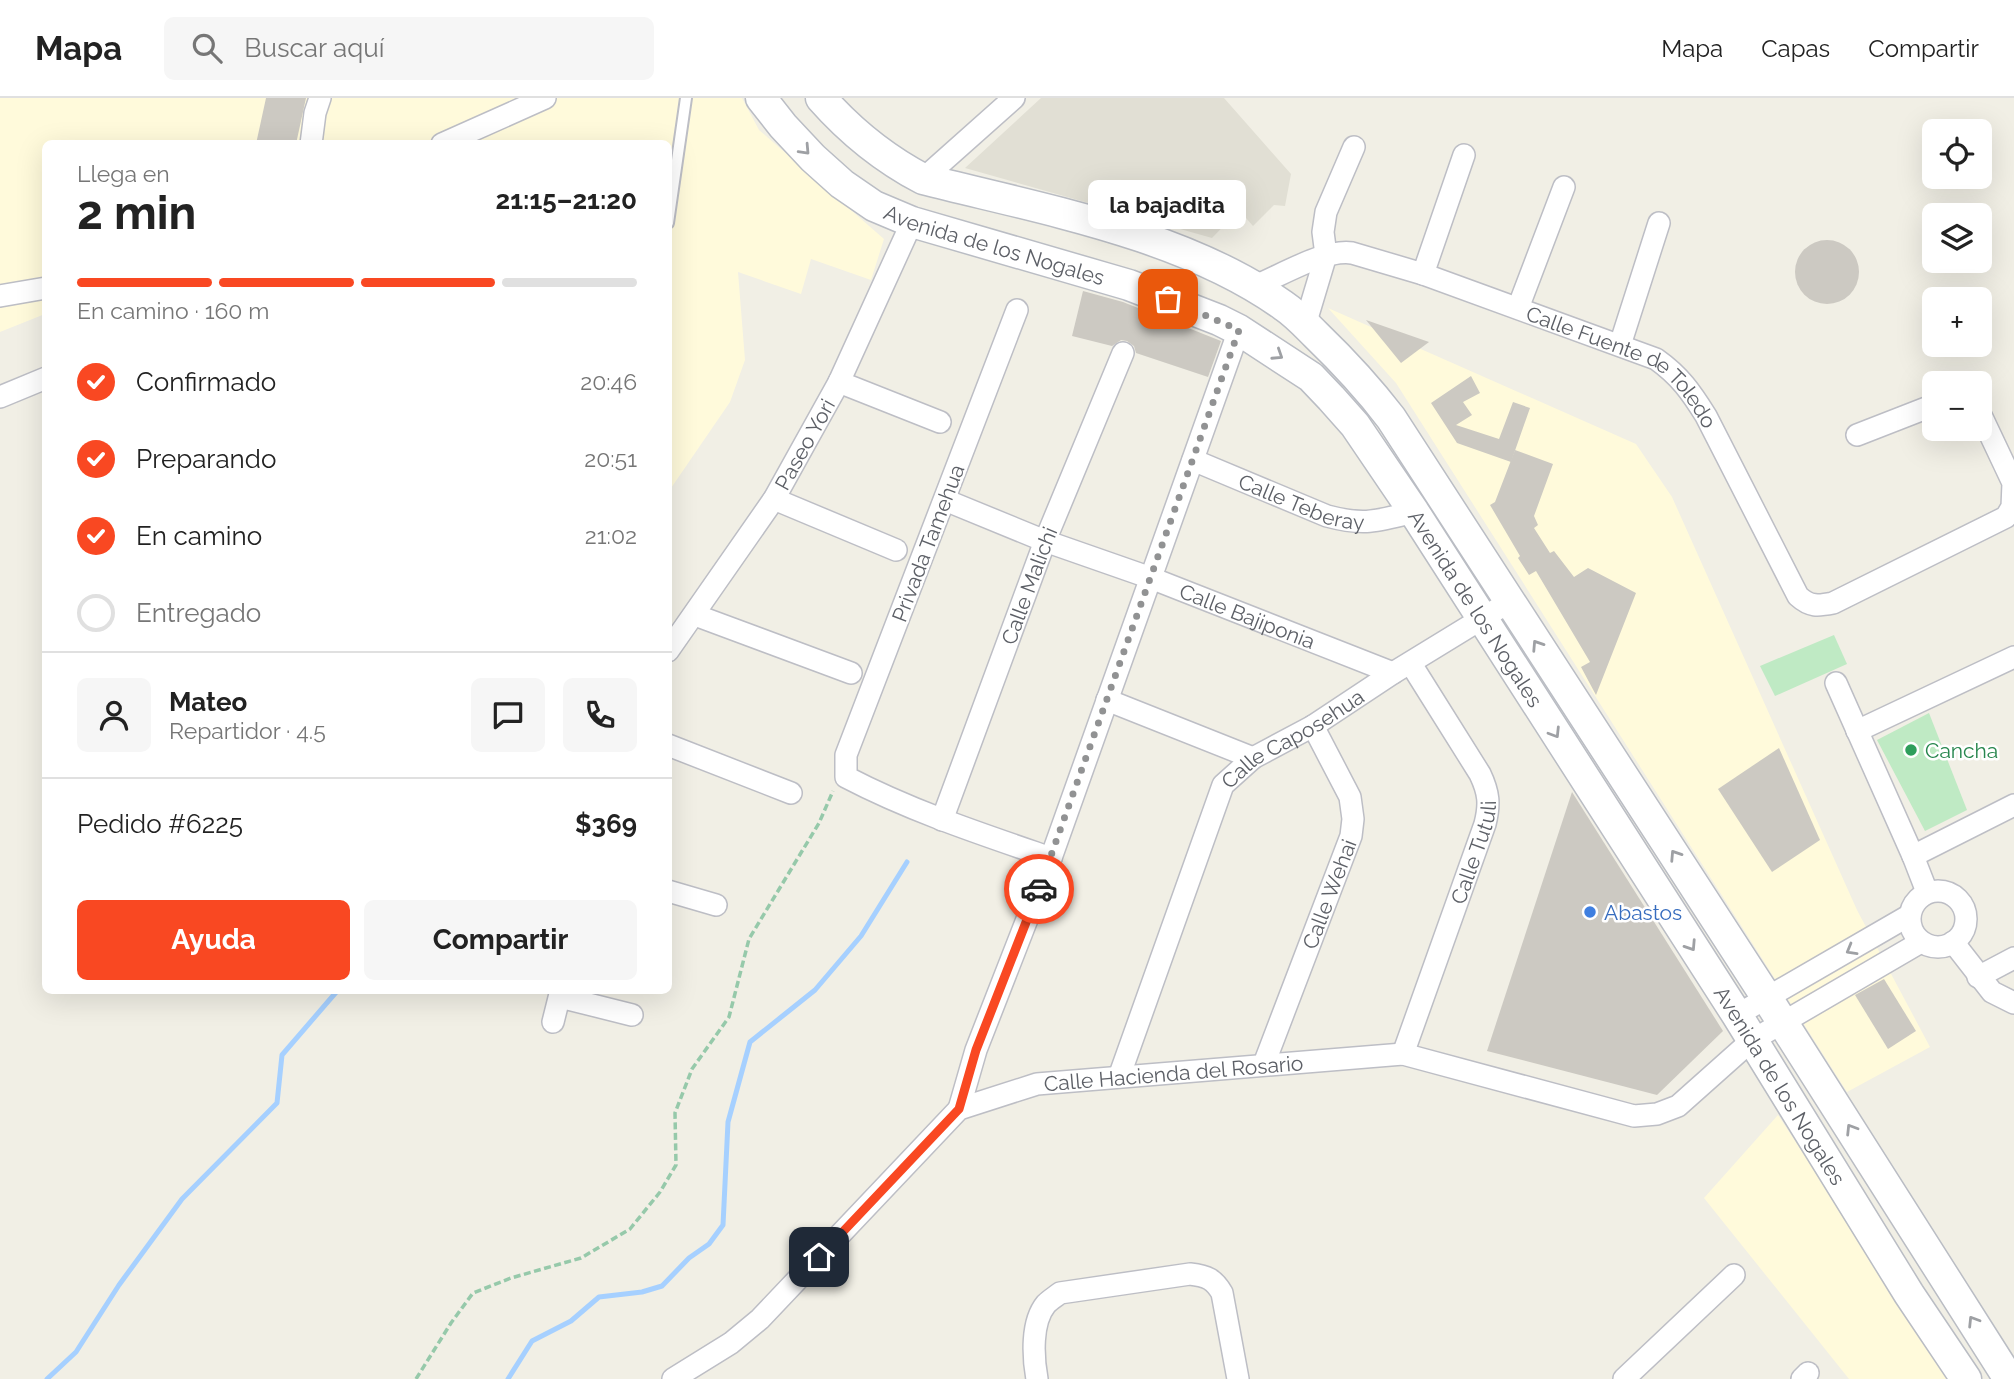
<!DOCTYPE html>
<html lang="es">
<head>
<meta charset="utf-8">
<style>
	:root { --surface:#fff; --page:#f6f6f6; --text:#222; --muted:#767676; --line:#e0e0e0; --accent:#f94822 }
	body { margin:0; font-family:Raleway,sans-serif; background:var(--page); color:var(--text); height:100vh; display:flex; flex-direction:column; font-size:26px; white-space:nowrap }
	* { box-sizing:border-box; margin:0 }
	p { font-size:23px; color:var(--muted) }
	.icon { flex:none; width:38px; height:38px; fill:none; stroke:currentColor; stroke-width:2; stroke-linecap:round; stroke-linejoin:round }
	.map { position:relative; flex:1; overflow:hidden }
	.panel { position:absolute; left:42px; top:42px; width:630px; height:854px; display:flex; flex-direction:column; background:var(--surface); border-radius:10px; box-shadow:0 7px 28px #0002 }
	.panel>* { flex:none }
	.controls { position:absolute; left:1922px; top:21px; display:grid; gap:14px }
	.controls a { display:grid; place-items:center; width:70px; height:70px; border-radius:10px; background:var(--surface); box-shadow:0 7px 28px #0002; font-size:35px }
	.pin { position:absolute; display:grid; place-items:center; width:60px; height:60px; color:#fff; margin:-30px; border-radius:14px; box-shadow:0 4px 10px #0006 }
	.courier { position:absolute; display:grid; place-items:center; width:70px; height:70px; margin:-35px; border:5px solid #f94822; border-radius:50%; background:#fff; color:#222; box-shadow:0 2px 9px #0007 }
	.bubble { position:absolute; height:49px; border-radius:10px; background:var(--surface); box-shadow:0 7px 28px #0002; font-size:23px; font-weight:700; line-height:49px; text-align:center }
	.head em { font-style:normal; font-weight:700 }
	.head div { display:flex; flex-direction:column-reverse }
	.head { display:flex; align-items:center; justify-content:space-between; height:119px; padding:0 35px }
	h1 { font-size:46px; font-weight:700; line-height:52px }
	.bar { display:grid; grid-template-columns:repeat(4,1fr); gap:10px 7px; align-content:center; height:84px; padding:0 35px }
	.bar i { height:9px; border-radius:5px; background:var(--line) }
	.bar .active { background:var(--accent) }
	.bar p { grid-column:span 4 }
	.line { display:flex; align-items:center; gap:18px; padding:0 35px; border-top:2px solid var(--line) }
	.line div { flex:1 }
	.round { display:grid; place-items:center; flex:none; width:74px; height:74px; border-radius:10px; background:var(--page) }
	ol { padding:0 35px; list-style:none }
	li { display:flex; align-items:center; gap:21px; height:77px }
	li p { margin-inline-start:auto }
	li .icon { padding:7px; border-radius:50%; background:var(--accent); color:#fff; stroke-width:4 }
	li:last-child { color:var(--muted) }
	li i { width:38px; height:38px; border:4px solid var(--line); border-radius:50% }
	.primary-button { display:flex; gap:14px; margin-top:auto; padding:14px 35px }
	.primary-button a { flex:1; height:80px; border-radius:10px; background:var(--accent); color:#fff; font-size:28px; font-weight:700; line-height:80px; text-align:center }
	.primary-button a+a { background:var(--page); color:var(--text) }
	header { display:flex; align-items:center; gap:42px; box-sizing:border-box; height:98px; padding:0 35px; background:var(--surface); border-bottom:2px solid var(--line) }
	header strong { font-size:33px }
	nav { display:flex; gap:38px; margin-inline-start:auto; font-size:24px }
	.search { width:490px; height:63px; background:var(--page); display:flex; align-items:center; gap:18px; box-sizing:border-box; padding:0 24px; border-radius:10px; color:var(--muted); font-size:26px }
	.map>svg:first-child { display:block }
</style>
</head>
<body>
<header>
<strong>Mapa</strong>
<div class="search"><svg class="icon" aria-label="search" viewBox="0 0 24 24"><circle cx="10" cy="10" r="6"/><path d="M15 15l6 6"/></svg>Buscar aquí</div>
<nav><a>Mapa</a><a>Capas</a><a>Compartir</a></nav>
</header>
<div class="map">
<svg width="2014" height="1281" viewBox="0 0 2014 1281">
	<rect width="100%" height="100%" fill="#f1efe5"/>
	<!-- commercial -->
	<g fill="#fffadb">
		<path d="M 0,0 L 742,0 L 759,32 L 884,141 L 871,182 L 811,161 L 801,196 L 738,174 L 745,262 L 730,304 L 669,393 L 668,46 L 46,46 L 45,216 L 0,234 Z"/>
		<path d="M 1328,210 L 1636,346 L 1672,399 L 1857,812 L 1930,949 L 1847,994 L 1396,285 Z"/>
		<path d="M 1778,1017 L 1952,1281 L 1849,1281 L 1704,1100 Z"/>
	</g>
	<!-- education -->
	<path fill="#e1dfd4" d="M 1041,0 L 1224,0 L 1291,76 L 1285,108 L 1274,107 L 1253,128 L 1239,112 L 1212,140 L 965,70 Z"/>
	<!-- green -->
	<g fill="#bfeac4">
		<path d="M 1834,537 L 1847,566 L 1775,598 L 1760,568 Z"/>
		<path d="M 1929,615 L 1967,712 L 1925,733 L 1877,642 Z"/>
	</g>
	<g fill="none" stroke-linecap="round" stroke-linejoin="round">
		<!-- stream -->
		<g stroke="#a6d0ff" stroke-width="5">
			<path d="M 47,1281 L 76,1254 L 119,1187 L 182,1101 L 277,1005 L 282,957 L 338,892"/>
			<path d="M 508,1281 L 532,1243 L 571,1223 L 599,1199 L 642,1194 L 662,1188 L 689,1160 L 709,1146 L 723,1127 L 728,1024 L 750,944 L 815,892 L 861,838 L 907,764"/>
		</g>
	</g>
	<!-- building -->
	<g fill="#ccc9c2">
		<path d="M 266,0 L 306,0 L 296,46 L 256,46 Z"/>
		<circle cx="1827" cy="174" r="32"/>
		<path d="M 1083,193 L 1123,204 L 1221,243 L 1208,279 L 1136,255 L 1134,248 L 1127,243 L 1121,242 L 1112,248 L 1072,238 Z"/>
		<path d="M 1366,222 L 1429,244 L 1401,265 Z"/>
		<path d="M 1471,278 L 1480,295 L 1463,304 L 1472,317 L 1456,327 L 1499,341 L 1513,304 L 1530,310 L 1511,364 L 1457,345 L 1431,305 Z"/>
		<path d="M 1515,352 L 1553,366 L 1534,418 L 1538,427 L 1534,430 L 1550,455 L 1554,453 L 1574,479 L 1588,470 L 1636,495 L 1596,597 L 1581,569 L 1590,564 L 1536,473 L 1529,477 L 1518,460 L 1520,458 L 1490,407 L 1495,404 Z"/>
		<path d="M 1779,650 L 1820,742 L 1772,774 L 1718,691 Z"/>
		<path d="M 1572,694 L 1723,933 L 1657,997 L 1487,953 Z"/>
		<path d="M 1884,881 L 1916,933 L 1888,951 L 1855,897 Z"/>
	</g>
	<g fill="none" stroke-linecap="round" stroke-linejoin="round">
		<defs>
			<path id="service" d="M 668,125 L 686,0"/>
			<g id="minor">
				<path d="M 311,46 L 315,15 L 320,0"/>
				<path d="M 442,46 L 545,0"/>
				<path d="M 923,81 L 1014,0"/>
				<path d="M 1423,176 L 1464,57"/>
				<path id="s1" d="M 1255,188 C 1282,177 1324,151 1352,155 L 1423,176 L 1656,261 C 1680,278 1691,294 1706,318 L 1798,498 C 1810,509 1818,508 1833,505 L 2006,419 L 2012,409 L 2013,385 L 1979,313"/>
				<path d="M 0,198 L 46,190"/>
				<path d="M 1518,210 L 1564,89"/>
				<path d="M 1017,212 L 846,657 L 846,679 C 911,713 981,736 1051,760"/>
				<path d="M 1305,227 L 1326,157 L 1323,134 L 1326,114 L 1354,49"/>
				<path d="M 1620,247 L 1659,125"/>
				<path d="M 839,284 L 940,324"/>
				<path d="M 0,299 L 46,280"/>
				<path d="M 1857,337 L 1934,307"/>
				<path id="s2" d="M 1193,362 L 1327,418 C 1365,428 1376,423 1414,414"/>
				<path d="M 774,401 L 896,452"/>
				<path id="s3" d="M 945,402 L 1045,443 L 1151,480 L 1393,575"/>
				<path d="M 695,517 L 851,575"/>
				<path id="s4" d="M 668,553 L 774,401 L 839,284 L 912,124"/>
				<path d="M 1836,585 L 1913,758 L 1927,794"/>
				<path d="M 1107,602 L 1253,660"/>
				<path d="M 1857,633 L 2014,559"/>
				<path d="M 668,647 L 791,695"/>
				<path id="s5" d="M 942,722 L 1045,443 L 1123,255"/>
				<path d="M 1913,758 L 2014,707"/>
				<path d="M 668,793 L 716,807"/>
				<circle cx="1938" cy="821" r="28"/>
				<path d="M 1953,844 L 1992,894 L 2014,905"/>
				<path d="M 1978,879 L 2014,860"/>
				<path d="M 560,899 L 632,917"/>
				<path d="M 1737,917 L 1910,817"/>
				<path d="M 553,924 L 561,892"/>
				<path id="s6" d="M 1403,956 L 1485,726 C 1490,706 1489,695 1480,676 L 1411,566"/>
				<path id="s7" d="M 1264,966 L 1351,738 L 1353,721 L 1350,699 L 1313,628"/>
				<path id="s8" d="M 1119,979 L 1223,687 L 1253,660 L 1313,628 L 1393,575 L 1509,504"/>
				<path d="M 959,1011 L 976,952 L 1051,760 L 1239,232"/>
				<path id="s9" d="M 673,1281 L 731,1245 L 760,1221 L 959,1011 L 1037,986 L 1403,956 L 1634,1018 L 1657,1016 L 1678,1008 L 1751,943 L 1921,844"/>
				<path d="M 1037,1281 C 1033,1259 1031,1224 1046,1206 C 1050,1202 1055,1199 1060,1195 L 1190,1176 C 1207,1178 1214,1181 1222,1195 L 1238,1281"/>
				<path d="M 1624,1281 L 1734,1177"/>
				<path d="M 1802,1281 L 1808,1275"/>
			</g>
			<g id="secondary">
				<path id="s10" d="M 761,0 L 783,28 L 813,60 L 842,86 L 874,108 L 912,124 L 1129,187 L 1219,222 L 1239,232 L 1311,279 L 1331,300 L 1355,327 L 1414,414 L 1737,917 L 1909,1196 L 1966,1281"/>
				<path d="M 821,0 C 851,34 883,60 923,81 C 1041,111 1184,136 1284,208 C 1296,216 1306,227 1316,237 C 1343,263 1368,290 1391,320 L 1767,900 L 2009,1281"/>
			</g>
		</defs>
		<!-- service casing -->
		<use href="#service" stroke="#bdbec5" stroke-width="14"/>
		<!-- minor casing -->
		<use href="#minor" stroke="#bdbec5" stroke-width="24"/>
		<!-- secondary casing -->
		<use href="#secondary" stroke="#babdc4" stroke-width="33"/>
		<!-- path -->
		<path stroke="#96c9aa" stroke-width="3.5" stroke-dasharray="7 3.5" stroke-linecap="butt" d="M 416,1281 L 451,1225 L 473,1195 L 511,1180 L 581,1160 L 630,1131 L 660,1094 L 676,1067 L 675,1015 L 692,971 L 729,919 L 749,841 L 819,725 L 833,693"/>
		<!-- service -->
		<use href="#service" stroke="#fff" stroke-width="10"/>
		<!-- minor -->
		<use href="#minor" stroke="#fff" stroke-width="21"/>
		<!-- secondary -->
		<use href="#secondary" stroke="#fff" stroke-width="30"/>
	</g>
	<!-- one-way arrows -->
	<defs><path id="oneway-chevron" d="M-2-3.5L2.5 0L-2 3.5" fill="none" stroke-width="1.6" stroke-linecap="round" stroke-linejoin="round" transform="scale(1.75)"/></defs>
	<g stroke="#9ea0a4">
		<use href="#oneway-chevron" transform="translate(805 52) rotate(47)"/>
		<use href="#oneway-chevron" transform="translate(1278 257) rotate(33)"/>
		<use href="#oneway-chevron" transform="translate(1537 547) rotate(-123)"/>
		<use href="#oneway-chevron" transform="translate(1555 635) rotate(58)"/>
		<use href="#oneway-chevron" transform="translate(1675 757) rotate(-123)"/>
		<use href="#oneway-chevron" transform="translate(1691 848) rotate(57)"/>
		<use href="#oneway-chevron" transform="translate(1851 852) rotate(150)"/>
		<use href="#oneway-chevron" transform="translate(1851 1031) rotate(-122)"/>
		<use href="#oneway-chevron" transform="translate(1973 1223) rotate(-122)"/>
	</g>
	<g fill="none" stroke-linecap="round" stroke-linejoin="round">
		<!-- done -->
		<path stroke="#919293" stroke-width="7" stroke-dasharray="0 12.6" d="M 1039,791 L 1239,232 L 1168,201"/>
		<!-- route -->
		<path stroke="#f94822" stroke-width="9" d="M 819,1159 L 959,1011 L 976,952 L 1039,791"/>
	</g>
	<!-- markers -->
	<circle fill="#2e9e5b" stroke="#fff" stroke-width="2.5" cx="1911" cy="652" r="7"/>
	<circle fill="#3f7fe0" stroke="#fff" stroke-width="2.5" cx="1590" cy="814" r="7"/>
	<g text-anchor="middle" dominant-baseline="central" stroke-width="5" stroke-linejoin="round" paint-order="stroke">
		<!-- street labels -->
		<g font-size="21" fill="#5d6067" stroke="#fff">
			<text stroke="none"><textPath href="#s10" startOffset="284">Avenida de los Nogales</textPath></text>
			<text stroke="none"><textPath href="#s1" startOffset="401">Calle Fuente de Toledo</textPath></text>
			<text stroke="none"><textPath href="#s4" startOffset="248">Paseo Yori</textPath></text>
			<text stroke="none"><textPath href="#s2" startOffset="117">Calle Teberay</textPath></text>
			<text transform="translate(928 445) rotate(-69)">Privada Tamehua</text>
			<text stroke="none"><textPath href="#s5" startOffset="250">Calle Malichi</textPath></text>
			<text stroke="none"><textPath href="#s10" startOffset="914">Avenida de los Nogales</textPath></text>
			<text stroke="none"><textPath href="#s3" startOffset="324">Calle Bajiponia</textPath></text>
			<text stroke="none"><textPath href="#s8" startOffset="394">Calle Caposehua</textPath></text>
			<text stroke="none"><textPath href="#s6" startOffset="214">Calle Tutuli</textPath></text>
			<text stroke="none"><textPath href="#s7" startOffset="182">Calle Wehai</textPath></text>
			<text stroke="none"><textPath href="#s9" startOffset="614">Calle Hacienda del Rosario</textPath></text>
			<text stroke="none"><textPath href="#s10" startOffset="1480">Avenida de los Nogales</textPath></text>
		</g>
		<!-- leisure labels -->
		<g font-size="21" fill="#27864d" stroke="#fff" text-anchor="start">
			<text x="1925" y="652">Cancha</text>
		</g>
		<!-- shop labels -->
		<g font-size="21" fill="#366cbe" stroke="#fff" text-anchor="start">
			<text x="1604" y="814">Abastos</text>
		</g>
	</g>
</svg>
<div class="controls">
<a><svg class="icon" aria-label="locate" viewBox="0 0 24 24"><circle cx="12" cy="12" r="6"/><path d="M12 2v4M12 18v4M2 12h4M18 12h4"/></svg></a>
<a><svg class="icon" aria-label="layers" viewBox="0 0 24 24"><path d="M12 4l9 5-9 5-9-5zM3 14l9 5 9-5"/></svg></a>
<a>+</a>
<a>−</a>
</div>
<div class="pin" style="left:1168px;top:201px;background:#ea580c"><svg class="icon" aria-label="bag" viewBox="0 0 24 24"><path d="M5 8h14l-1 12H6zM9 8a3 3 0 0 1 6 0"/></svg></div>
<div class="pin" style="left:819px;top:1159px;background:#1f2937"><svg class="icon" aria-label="home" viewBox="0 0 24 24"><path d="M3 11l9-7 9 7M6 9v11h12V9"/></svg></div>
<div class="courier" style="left:1039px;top:791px"><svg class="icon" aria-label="car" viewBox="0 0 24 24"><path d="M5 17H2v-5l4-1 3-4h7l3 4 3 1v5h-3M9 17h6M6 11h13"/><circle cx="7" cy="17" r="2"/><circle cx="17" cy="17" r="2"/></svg></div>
<div class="bubble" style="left:1088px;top:82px;width:158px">la bajadita</div>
<section class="panel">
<div class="head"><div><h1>2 min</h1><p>Llega en</p></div><em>21:15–21:20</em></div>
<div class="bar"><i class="active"></i><i class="active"></i><i class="active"></i><i></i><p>En camino · 160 m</p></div>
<ol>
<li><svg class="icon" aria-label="check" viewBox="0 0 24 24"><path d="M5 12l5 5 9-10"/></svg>Confirmado<p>20:46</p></li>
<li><svg class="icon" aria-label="check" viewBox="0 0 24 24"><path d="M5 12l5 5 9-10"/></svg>Preparando<p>20:51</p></li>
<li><svg class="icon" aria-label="check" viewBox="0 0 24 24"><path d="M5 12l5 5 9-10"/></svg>En camino<p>21:02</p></li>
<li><i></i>Entregado</li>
</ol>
<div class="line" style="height:126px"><a class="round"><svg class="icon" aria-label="person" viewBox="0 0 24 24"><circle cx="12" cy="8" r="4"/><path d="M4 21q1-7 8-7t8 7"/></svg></a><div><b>Mateo</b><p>Repartidor · 4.5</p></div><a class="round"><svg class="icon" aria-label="chat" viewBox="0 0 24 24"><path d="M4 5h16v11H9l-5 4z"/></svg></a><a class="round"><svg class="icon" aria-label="phone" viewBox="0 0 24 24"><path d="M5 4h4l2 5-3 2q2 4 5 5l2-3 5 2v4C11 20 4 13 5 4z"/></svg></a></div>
<div class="line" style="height:91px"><div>Pedido #6225</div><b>$369</b></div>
<div class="primary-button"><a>Ayuda</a><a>Compartir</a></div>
</section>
</div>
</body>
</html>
